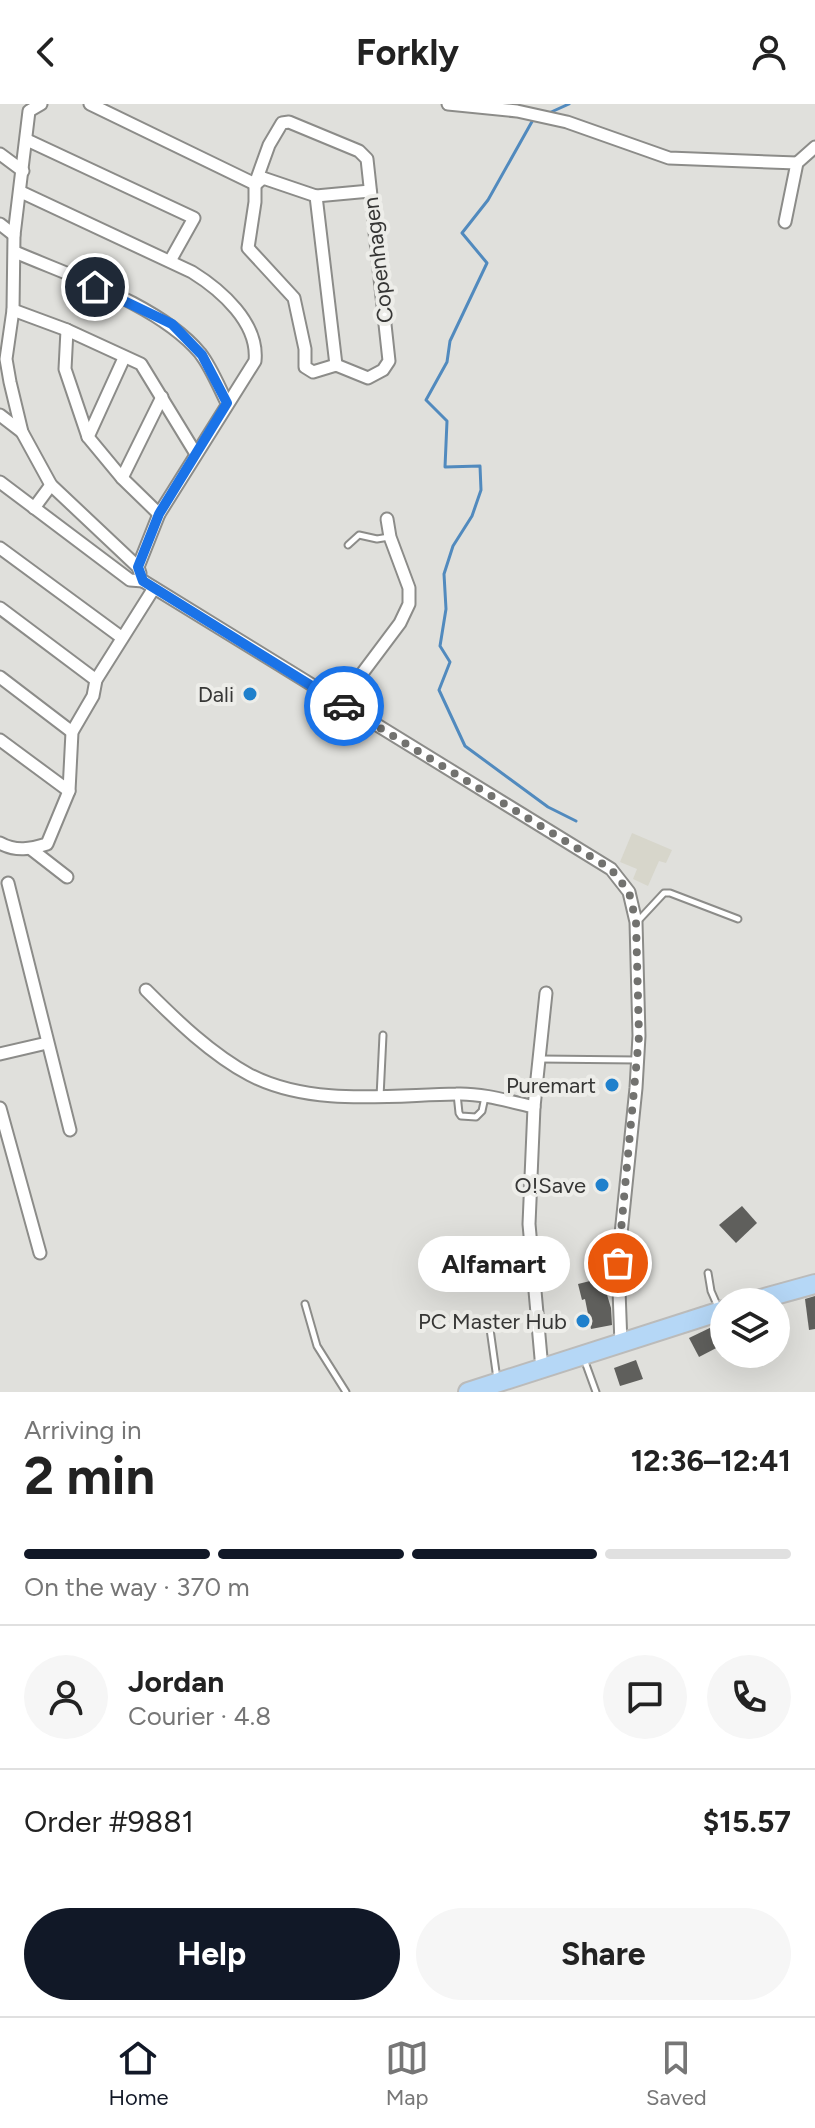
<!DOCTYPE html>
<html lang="en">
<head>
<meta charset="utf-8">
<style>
	:root { --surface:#fff; --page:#f6f6f6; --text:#222; --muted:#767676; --line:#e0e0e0; --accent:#111827 }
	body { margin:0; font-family:Figtree,sans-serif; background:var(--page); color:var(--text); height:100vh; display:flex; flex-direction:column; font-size:30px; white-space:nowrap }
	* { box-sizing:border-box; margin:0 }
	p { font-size:26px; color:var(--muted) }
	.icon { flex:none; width:44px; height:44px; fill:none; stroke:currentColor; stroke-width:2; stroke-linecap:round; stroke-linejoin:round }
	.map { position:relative; height:1288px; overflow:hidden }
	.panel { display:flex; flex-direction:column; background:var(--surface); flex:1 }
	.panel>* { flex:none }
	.controls { position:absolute; left:710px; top:1184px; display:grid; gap:16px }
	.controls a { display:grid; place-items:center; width:80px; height:80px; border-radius:50%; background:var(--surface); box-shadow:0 8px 32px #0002; font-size:40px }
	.pin { position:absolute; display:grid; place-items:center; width:68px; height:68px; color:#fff; margin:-34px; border:4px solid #fff; border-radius:50%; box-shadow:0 2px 8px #0007 }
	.courier { position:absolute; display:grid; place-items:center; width:80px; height:80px; margin:-40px; border:6px solid #1a73e8; border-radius:50%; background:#fff; color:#222; box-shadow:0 2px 10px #0007 }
	.bubble { position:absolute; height:56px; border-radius:28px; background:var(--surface); box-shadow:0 8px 32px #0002; font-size:26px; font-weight:700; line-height:56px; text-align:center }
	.head em { font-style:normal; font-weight:700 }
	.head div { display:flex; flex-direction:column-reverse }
	.head { display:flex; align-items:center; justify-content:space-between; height:136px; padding:0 24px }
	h1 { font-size:52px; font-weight:700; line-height:60px }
	.bar { display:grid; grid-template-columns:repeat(4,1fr); gap:12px 8px; align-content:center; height:96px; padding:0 24px }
	.bar i { height:10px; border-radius:6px; background:var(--line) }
	.bar .active { background:var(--accent) }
	.bar p { grid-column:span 4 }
	.line { display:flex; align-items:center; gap:20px; padding:0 24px; border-top:2px solid var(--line) }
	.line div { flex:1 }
	.round { display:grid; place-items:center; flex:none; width:84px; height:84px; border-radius:42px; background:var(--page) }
	.cta { display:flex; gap:16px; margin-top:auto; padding:16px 24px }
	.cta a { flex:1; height:92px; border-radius:48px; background:var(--accent); color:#fff; font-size:32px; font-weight:700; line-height:92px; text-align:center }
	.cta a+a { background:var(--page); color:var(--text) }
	header { display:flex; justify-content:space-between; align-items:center; height:104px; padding:0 24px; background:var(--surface); font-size:36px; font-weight:700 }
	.tabs { display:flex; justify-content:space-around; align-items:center; height:112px; border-top:2px solid var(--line); background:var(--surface); font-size:22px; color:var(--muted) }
	.tabs a { display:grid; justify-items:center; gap:4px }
	.tabs .active { color:var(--accent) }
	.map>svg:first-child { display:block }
</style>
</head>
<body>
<header><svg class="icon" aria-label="back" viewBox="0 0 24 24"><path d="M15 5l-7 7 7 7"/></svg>Forkly<svg class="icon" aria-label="person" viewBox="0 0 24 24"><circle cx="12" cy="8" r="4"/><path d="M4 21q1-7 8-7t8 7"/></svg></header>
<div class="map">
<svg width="815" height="1288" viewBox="0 0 815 1288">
	<rect width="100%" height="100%" fill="#e0e0dc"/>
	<!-- built -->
	<path fill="#d7d6cb" d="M 632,729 L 672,746 L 666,759 L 659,757 L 648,782 L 633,775 L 637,765 L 620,758 Z"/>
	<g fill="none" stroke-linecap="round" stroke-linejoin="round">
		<!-- stream -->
		<g stroke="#518abe" stroke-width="3">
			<path d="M 549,9 L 569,0"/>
			<path d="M 534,14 L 488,96 L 462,129 L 487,159 L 450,237 L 447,258 L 426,296 L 447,317 L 445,363 L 480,362 L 481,386 L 472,412 L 453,442 L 444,470 L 446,505 L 440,542 L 450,558 L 439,586 L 465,642 L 548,703 L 576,717"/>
		</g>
	</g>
	<!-- building -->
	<g fill="#5f5f5c">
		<path d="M 742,1102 L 757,1119 L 736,1139 L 719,1121 Z"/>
		<path d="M 602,1174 L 611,1204 L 612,1221 L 591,1225 L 585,1195 L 582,1196 L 578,1180 Z"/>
		<path d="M 815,1192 L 815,1225 L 809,1226 L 805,1195 Z"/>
		<path d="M 716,1221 L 724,1240 L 699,1253 L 689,1234 Z"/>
		<path d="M 636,1256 L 643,1275 L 620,1282 L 614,1264 Z"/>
	</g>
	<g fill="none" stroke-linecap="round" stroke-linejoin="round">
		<defs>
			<g id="lane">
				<path d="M 348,441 L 359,431 L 377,435 L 389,433"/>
				<path d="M 637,818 L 664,789 L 670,789 L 738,815"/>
				<path d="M 540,955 L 637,956"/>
				<path d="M 457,990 L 459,1009 L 461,1012 L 476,1013 L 482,1007 L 485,993"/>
				<path d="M 380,993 L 383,931"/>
				<path d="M 708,1169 L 711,1187 L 718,1203"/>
				<path d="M 305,1200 L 317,1242 L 346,1288"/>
				<path d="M 490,1225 L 497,1275"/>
				<path d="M 584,1255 L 596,1288"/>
			</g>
			<g id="street">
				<path d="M 41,0 L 29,7 L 14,131 L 13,206 L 6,255 L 10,278 L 22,328 L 51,381 L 138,463 L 140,469"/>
				<path d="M 90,0 L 255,80"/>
				<path d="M 448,0 L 517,7 L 567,18 L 669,54 L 797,59"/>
				<path d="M 289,18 L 359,47 L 367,55 L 389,257 L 383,266 L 368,274 L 336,261 L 313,268 L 305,263 L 305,245 L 294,194 L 248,144 L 255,98 L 255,80 L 269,41 L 282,19 Z"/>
				<path d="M 27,36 L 194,114 L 170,157"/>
				<path d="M 0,50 L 23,67"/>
				<path d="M 256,80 L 263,74 L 316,92 L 370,87"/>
				<path d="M 21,88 L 192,168 C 221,186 259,219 255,257 L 159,410 L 138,463"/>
				<path d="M 316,92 L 336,261"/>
				<path d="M 785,118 L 797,59 L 815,43"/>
				<path d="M 0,120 L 14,131"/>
				<path d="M 15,148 C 73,173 160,201 200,249 C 211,263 219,283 227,299"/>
				<path d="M 13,206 L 67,226 L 141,260 L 196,350"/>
				<path d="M 67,226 L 65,265 L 88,333 L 122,374 L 159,410"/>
				<path d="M 0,311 L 22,328"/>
				<path d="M 88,333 L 124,254"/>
				<path d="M 122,374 L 162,293"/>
				<path d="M 0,378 L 130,476 L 143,477"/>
				<path d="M 34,404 L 51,381"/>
				<path d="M 0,444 L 121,533"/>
				<path d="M 143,477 L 611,765 L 629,788 L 636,818 L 639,932 L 636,984 L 618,1159 L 621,1240"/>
				<path d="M 0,504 L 96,576"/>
				<path d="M 0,573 L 72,628"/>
				<path d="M 340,599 L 400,519 L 409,500 L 409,484 L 390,433 L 387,415"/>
				<path d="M 0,636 L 69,687"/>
				<path d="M 0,739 C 16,748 31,745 47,740 L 69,687 L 72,628 L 93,592 L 96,576 L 154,484"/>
				<path d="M 31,745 L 67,773"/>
				<path d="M 8,779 L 70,1026"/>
				<path d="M 146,886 C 177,917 211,950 250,971 C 312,1003 390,991 456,990 C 482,989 508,997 534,1003 L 529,1120 L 542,1265"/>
				<path d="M 0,950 L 47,939"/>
				<path d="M 534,1003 L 546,889"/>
				<path d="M 0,1004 L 40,1149"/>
			</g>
			<g id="primary">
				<path d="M 750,1198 L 815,1180"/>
				<path d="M 468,1288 L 724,1206"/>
			</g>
		</defs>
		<!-- lane casing -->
		<use href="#lane" stroke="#8c8c89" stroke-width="9"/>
		<!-- street casing -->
		<use href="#street" stroke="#8c8c89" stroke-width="15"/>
		<!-- primary casing -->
		<use href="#primary" stroke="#bbbbba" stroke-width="22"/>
		<!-- lane -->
		<use href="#lane" stroke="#fff" stroke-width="5"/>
		<!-- street -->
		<use href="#street" stroke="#fff" stroke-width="11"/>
		<!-- primary -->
		<use href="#primary" stroke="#b5d7f6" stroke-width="18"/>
	</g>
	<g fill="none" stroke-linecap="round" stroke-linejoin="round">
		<!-- done -->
		<path stroke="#72726f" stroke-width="8" stroke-dasharray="0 14.4" d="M 344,602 L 611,765 L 629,788 L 636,818 L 639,932 L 618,1159"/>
		<!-- route -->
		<path stroke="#1a73e8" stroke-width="10" d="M 95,183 L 172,220 L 202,251 L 227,299 L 159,410 L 138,463 L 143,477 L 344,602"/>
	</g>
	<!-- markers -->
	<g fill="#1f80cc" stroke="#edede9" stroke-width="3">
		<circle cx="250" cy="590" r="8"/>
		<circle cx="612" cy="981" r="8"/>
		<circle cx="602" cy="1081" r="8"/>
		<circle cx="583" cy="1217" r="8"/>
	</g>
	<g text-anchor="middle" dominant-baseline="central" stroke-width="8" stroke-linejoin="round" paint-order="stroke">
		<!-- street labels -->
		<g font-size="22" fill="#363635" stroke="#edede9">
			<text transform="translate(378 156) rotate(-97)">Copenhagen</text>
		</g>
		<!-- poi labels -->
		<g font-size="22" fill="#363635" stroke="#edede9" text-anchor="end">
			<text x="234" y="590">Dali</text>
			<text x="596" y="981">Puremart</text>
			<text x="586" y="1081">O!Save</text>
			<text x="567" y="1217">PC Master Hub</text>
		</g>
	</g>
</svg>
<div class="controls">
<a><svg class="icon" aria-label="layers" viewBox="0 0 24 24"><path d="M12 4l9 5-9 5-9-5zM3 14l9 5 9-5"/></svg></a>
</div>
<div class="pin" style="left:618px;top:1159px;background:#ea580c"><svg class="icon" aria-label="bag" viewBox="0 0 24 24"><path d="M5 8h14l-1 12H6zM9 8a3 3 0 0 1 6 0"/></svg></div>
<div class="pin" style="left:95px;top:183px;background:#1f2937"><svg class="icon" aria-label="home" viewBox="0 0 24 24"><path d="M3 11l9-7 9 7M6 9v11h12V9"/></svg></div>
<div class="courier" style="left:344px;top:602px"><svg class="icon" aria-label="car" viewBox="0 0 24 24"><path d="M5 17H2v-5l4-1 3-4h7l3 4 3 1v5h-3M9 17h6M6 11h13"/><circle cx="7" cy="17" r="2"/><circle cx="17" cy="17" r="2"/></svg></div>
<div class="bubble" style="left:418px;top:1132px;width:152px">Alfamart</div>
</div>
<section class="panel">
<div class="head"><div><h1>2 min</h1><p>Arriving in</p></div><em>12:36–12:41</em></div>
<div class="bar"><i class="active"></i><i class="active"></i><i class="active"></i><i></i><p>On the way · 370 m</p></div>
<div class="line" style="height:144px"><a class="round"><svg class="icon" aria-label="person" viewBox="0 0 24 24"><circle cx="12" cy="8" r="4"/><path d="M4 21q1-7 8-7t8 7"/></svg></a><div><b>Jordan</b><p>Courier · 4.8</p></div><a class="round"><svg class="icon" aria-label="chat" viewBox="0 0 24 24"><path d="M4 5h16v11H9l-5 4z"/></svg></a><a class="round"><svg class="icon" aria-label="phone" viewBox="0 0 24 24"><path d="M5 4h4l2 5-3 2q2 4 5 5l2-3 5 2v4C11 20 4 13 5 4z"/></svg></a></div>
<div class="line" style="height:104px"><div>Order #9881</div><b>$15.57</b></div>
<div class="cta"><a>Help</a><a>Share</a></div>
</section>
<nav class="tabs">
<a class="active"><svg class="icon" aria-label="home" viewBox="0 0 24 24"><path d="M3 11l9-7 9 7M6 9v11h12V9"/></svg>Home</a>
<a><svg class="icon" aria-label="map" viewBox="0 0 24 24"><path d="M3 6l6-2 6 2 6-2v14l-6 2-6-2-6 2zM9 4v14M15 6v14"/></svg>Map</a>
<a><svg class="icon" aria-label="saved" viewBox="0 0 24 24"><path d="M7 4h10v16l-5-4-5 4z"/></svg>Saved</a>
</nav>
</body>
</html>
